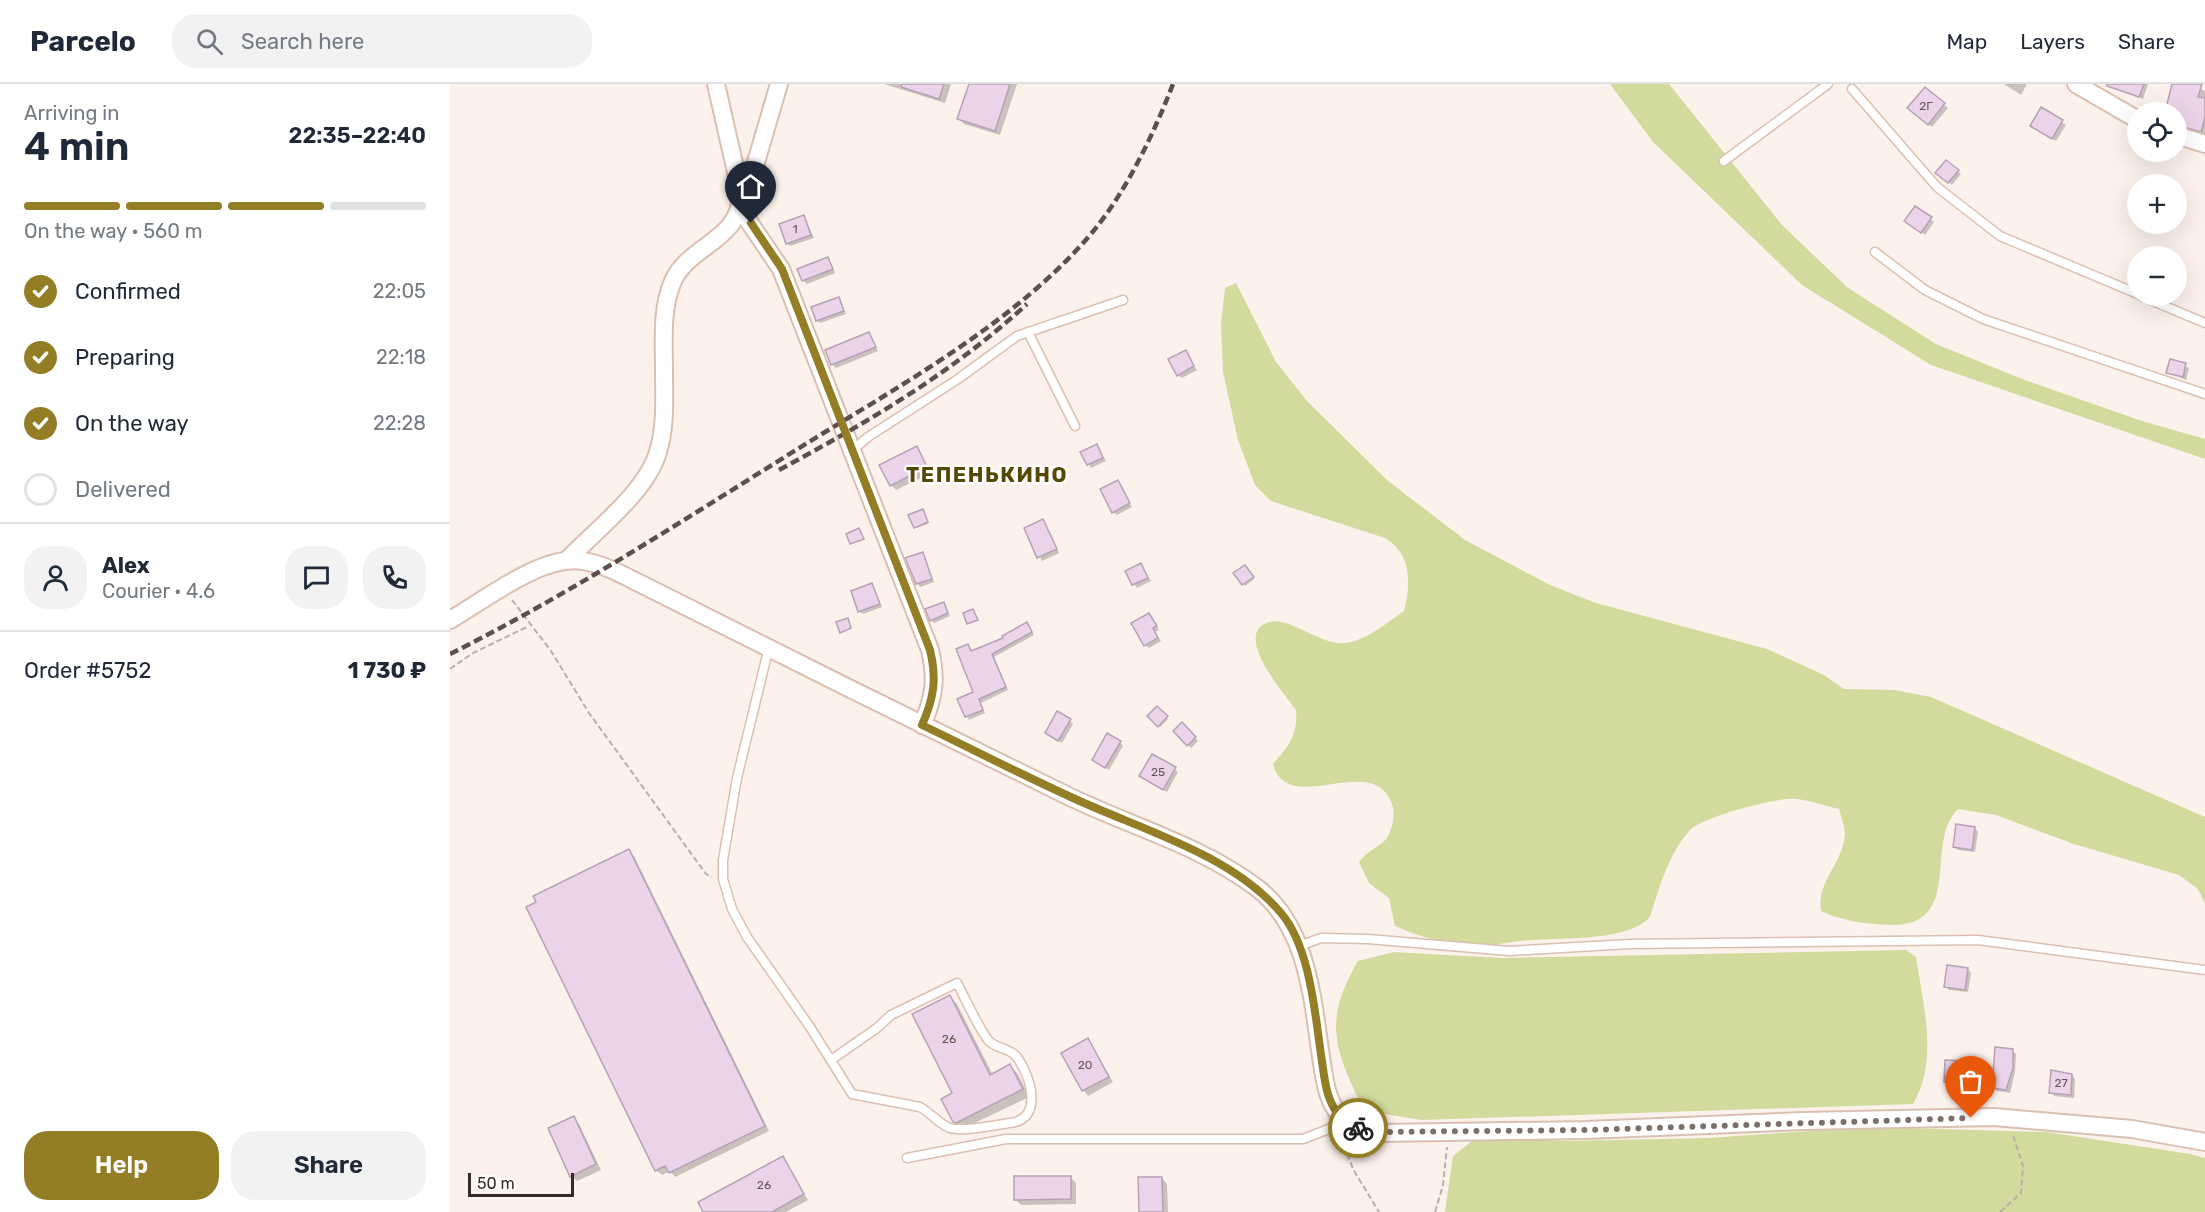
<!DOCTYPE html>
<html lang="en">
<head>
<meta charset="utf-8">
<style>
	:root { --surface:#fff; --page:#f2f2f3; --text:#1f2937; --muted:#747a83; --line:#e0e1e3; --accent:#937e25 }
	body { margin:0; font-family:Rubik,sans-serif; background:var(--page); color:var(--text); height:100vh; display:flex; flex-direction:column; font-size:22px; white-space:nowrap }
	* { box-sizing:border-box; margin:0 }
	p { font-size:20px; color:var(--muted) }
	.icon { flex:none; width:33px; height:33px; fill:none; stroke:currentColor; stroke-width:2; stroke-linecap:round; stroke-linejoin:round }
	.map { position:relative; flex:1; overflow:hidden }
	.side { display:flex; flex-direction:column; background:var(--surface); width:450px }
	.side>* { flex:none }
	.buttons { position:absolute; left:1677px; top:18px; display:grid; gap:12px }
	.buttons a { display:grid; place-items:center; width:60px; height:60px; border-radius:50%; background:var(--surface); box-shadow:0 6px 24px #0002; font-size:30px }
	.scale { position:absolute; left:18px; bottom:15px; width:106px; box-sizing:border-box; padding-left:6px; border:3px solid #362b25; border-top:0; font-size:16px; line-height:21px; white-space:nowrap; color:#362b25; -webkit-text-stroke:4px #fff; paint-order:stroke }
	.pin { position:absolute; display:grid; place-items:center; width:51px; height:51px; color:#fff; margin:-62px -26px; border-radius:50% 50% 50% 0; rotate:-45deg; box-shadow:0 0 6px #0007 }
	.pin .icon { rotate:45deg }
	.courier { position:absolute; display:grid; place-items:center; width:60px; height:60px; margin:-30px; border:4px solid #937e25; border-radius:50%; background:#fff; color:#222; box-shadow:0 2px 8px #0007 }
	.head em { font-style:normal; font-weight:600 }
	.head div { display:flex; flex-direction:column-reverse }
	.head { display:flex; align-items:center; justify-content:space-between; height:102px; padding:0 24px }
	h1 { font-size:39px; font-weight:600; line-height:45px }
	.bar { display:grid; grid-template-columns:repeat(4,1fr); gap:9px 6px; align-content:center; height:72px; padding:0 24px }
	.bar i { height:8px; border-radius:4px; background:var(--line) }
	.bar .selected { background:var(--accent) }
	.bar p { grid-column:span 4 }
	.line { display:flex; align-items:center; gap:15px; padding:0 24px; border-top:2px solid var(--line) }
	.line div { flex:1 }
	.round { display:grid; place-items:center; flex:none; width:63px; height:63px; border-radius:24px; background:var(--page) }
	ol { padding:0 24px; list-style:none }
	li { display:flex; align-items:center; gap:18px; height:66px }
	li p { margin-inline-start:auto }
	li .icon { padding:6px; border-radius:50%; background:var(--accent); color:#fff; stroke-width:4 }
	li:last-child { color:var(--muted) }
	li i { width:33px; height:33px; border:3px solid var(--line); border-radius:50% }
	.button { display:flex; gap:12px; margin-top:auto; padding:12px 24px }
	.button a { flex:1; height:69px; border-radius:24px; background:var(--accent); color:#fff; font-size:24px; font-weight:600; line-height:69px; text-align:center }
	.button a+a { background:var(--page); color:var(--text) }
	header { display:flex; align-items:center; gap:36px; box-sizing:border-box; height:84px; padding:0 30px; background:var(--surface); border-bottom:2px solid var(--line) }
	header strong { font-size:28px }
	nav { display:flex; gap:33px; margin-inline-start:auto; font-size:21px }
	.search { width:420px; height:54px; background:var(--page); display:flex; align-items:center; gap:15px; box-sizing:border-box; padding:0 21px; border-radius:24px; color:var(--muted); font-size:22px }
	main { display:flex; flex:1; min-height:0 }
	.map>svg:first-child { display:block }
</style>
</head>
<body>
<header>
<strong>Parcelo</strong>
<div class="search"><svg class="icon" aria-label="search" viewBox="0 0 24 24"><circle cx="10" cy="10" r="6"/><path d="M15 15l6 6"/></svg>Search here</div>
<nav><a>Map</a><a>Layers</a><a>Share</a></nav>
</header>
<main>
<section class="side">
<div class="head"><div><h1>4 min</h1><p>Arriving in</p></div><em>22:35–22:40</em></div>
<div class="bar"><i class="selected"></i><i class="selected"></i><i class="selected"></i><i></i><p>On the way · 560 m</p></div>
<ol>
<li><svg class="icon" aria-label="check" viewBox="0 0 24 24"><path d="M5 12l5 5 9-10"/></svg>Confirmed<p>22:05</p></li>
<li><svg class="icon" aria-label="check" viewBox="0 0 24 24"><path d="M5 12l5 5 9-10"/></svg>Preparing<p>22:18</p></li>
<li><svg class="icon" aria-label="check" viewBox="0 0 24 24"><path d="M5 12l5 5 9-10"/></svg>On the way<p>22:28</p></li>
<li><i></i>Delivered</li>
</ol>
<div class="line" style="height:108px"><a class="round"><svg class="icon" aria-label="person" viewBox="0 0 24 24"><circle cx="12" cy="8" r="4"/><path d="M4 21q1-7 8-7t8 7"/></svg></a><div><b>Alex</b><p>Courier · 4.6</p></div><a class="round"><svg class="icon" aria-label="chat" viewBox="0 0 24 24"><path d="M4 5h16v11H9l-5 4z"/></svg></a><a class="round"><svg class="icon" aria-label="phone" viewBox="0 0 24 24"><path d="M5 4h4l2 5-3 2q2 4 5 5l2-3 5 2v4C11 20 4 13 5 4z"/></svg></a></div>
<div class="line" style="height:78px"><div>Order #5752</div><b>1 730 ₽</b></div>
<div class="button"><a>Help</a><a>Share</a></div>
</section>
<div class="map">
<svg width="1755" height="1128" viewBox="0 0 1755 1128">
	<rect width="100%" height="100%" fill="#fdf1eb"/>
	<!-- green -->
	<g fill="#d2da9e">
		<path d="M 1160,0 L 1219,0 L 1332,141 L 1398,204 L 1486,260 L 1572,295 L 1692,337 L 1755,355 L 1755,375 L 1481,281 L 1352,201 L 1203,58 Z"/>
		<path d="M 786,199 L 826,278 L 857,317 L 937,396 L 1015,456 L 1100,501 L 1146,519 L 1317,565 L 1374,591 L 1394,605 L 1444,606 L 1481,613 L 1755,733 L 1755,820 L 1748,805 L 1729,791 L 1624,760 L 1546,731 L 1508,725 C 1473,758 1516,843 1439,841 C 1416,840 1392,837 1371,827 C 1366,797 1394,779 1395,749 C 1395,742 1391,733 1389,725 C 1375,722 1359,716 1345,715 C 1327,713 1252,733 1240,746 C 1219,769 1209,804 1200,833 C 1177,859 1104,853 1071,857 C 1056,858 1040,863 1025,862 C 996,861 971,853 945,842 L 939,814 L 919,799 L 909,778 C 918,766 929,764 937,754 C 942,746 945,732 943,723 C 926,663 838,736 823,680 C 839,662 848,651 846,626 C 834,609 792,561 810,543 C 816,538 824,536 832,538 C 850,542 869,557 888,559 C 912,561 936,539 954,527 C 961,500 962,470 935,454 L 821,417 L 805,401 L 788,356 L 773,288 L 771,240 L 775,204 Z"/>
		<path d="M 1456,866 L 1466,873 C 1473,921 1489,976 1463,1020 L 971,1036 L 935,1030 L 912,1022 C 884,964 873,937 908,877 L 944,868 L 1051,874 Z"/>
		<path d="M 1419,1043 L 1597,1048 L 1740,1070 L 1755,1074 L 1755,1128 L 995,1128 L 1003,1072 L 1022,1057 L 1046,1054 L 1118,1057 L 1258,1054 Z"/>
	</g>
	<!-- shadow -->
	<g fill="#0003">
		<path d="M 434,0 L 501,0 L 495,19 Z"/>
		<path d="M 520,0 L 567,0 L 550,51 L 514,40 L 509,34 Z"/>
		<path d="M 1554,0 L 1577,0 L 1571,11 Z"/>
		<path d="M 1678,0 L 1698,0 L 1693,15 L 1676,8 Z"/>
		<path d="M 1724,0 L 1741,0 L 1755,7 L 1755,52 L 1726,44 L 1726,28 L 1716,28 Z"/>
		<path d="M 1475,5 L 1498,24 L 1482,43 L 1463,27 Z"/>
		<path d="M 1591,25 L 1616,41 L 1606,57 L 1585,45 Z"/>
		<path d="M 1508,87 L 1511,90 L 1502,101 L 1490,92 Z"/>
		<path d="M 1465,124 L 1484,138 L 1475,151 L 1460,140 Z"/>
		<path d="M 354,133 L 364,154 L 340,162 L 337,159 Z"/>
		<path d="M 378,175 L 385,189 L 357,200 L 353,196 Z"/>
		<path d="M 388,215 L 396,230 L 370,239 L 367,236 Z"/>
		<path d="M 419,250 L 428,267 L 386,284 L 383,281 L 377,267 Z"/>
		<path d="M 735,268 L 747,286 L 732,294 L 728,291 Z"/>
		<path d="M 1721,277 L 1739,284 L 1736,296 L 1718,288 Z"/>
		<path d="M 647,362 L 656,377 L 641,384 L 632,369 Z"/>
		<path d="M 466,364 L 481,389 L 446,406 L 441,401 Z"/>
		<path d="M 668,398 L 682,423 L 667,431 L 663,428 Z"/>
		<path d="M 474,428 L 478,440 L 466,444 L 465,443 Z"/>
		<path d="M 593,437 L 609,469 L 592,477 L 576,444 Z"/>
		<path d="M 473,470 L 484,498 L 470,503 L 467,499 Z"/>
		<path d="M 691,481 L 701,497 L 687,504 L 677,488 Z"/>
		<path d="M 795,483 L 804,495 L 795,502 L 786,489 Z"/>
		<path d="M 422,501 L 432,523 L 413,530 L 409,527 Z"/>
		<path d="M 493,520 L 500,532 L 484,539 L 481,536 Z"/>
		<path d="M 699,531 L 709,546 L 705,548 L 711,557 L 699,564 L 695,561 Z"/>
		<path d="M 579,543 L 584,551 L 544,573 L 558,606 L 531,619 L 535,629 L 519,636 L 509,616 L 525,609 L 518,562 L 522,568 Z"/>
		<path d="M 707,624 L 718,635 L 710,643 L 699,632 Z"/>
		<path d="M 620,637 L 623,640 L 612,659 L 600,652 Z"/>
		<path d="M 732,640 L 748,657 L 741,664 L 725,647 Z"/>
		<path d="M 670,658 L 673,662 L 659,686 L 644,676 Z"/>
		<path d="M 703,672 L 728,688 L 717,708 L 694,695 Z"/>
		<path d="M 1525,744 L 1528,748 L 1525,768 L 1508,766 L 1504,763 Z"/>
		<path d="M 179,766 L 184,772 L 319,1047 L 225,1093 L 220,1087 L 212,1091 L 206,1086 Z"/>
		<path d="M 1518,885 L 1521,889 L 1518,908 L 1499,906 L 1496,902 Z"/>
		<path d="M 500,913 L 507,920 L 543,991 L 560,982 L 568,990 L 579,1013 L 512,1045 L 504,1037 Z"/>
		<path d="M 638,956 L 663,998 L 638,1012 L 633,1006 Z"/>
		<path d="M 1562,967 L 1566,970 L 1565,988 L 1560,1009 L 1547,1007 L 1543,1003 Z"/>
		<path d="M 1513,978 L 1516,982 L 1515,1001 L 1499,1000 L 1495,997 Z"/>
		<path d="M 1622,991 L 1625,995 L 1624,1014 L 1604,1012 L 1601,1008 Z"/>
		<path d="M 124,1034 L 129,1040 L 151,1086 L 127,1097 L 121,1092 Z"/>
		<path d="M 333,1074 L 358,1116 L 336,1128 L 255,1128 Z"/>
		<path d="M 620,1093 L 626,1099 L 626,1120 L 571,1121 L 565,1115 Z"/>
		<path d="M 712,1094 L 717,1100 L 718,1128 L 691,1128 Z"/>
	</g>
	<!-- building -->
	<g fill="#ebd4ea" stroke="#b7a1b6" stroke-width="1.5">
		<path d="M 452,0 L 494,0 L 489,15 L 451,3 Z"/>
		<path d="M 519,0 L 560,0 L 545,47 L 507,35 Z"/>
		<path d="M 1657,0 L 1694,0 L 1689,13 L 1657,2 Z"/>
		<path d="M 1722,0 L 1752,0 L 1748,13 L 1755,14 L 1755,33 L 1751,48 L 1726,41 L 1726,28 L 1715,28 Z"/>
		<path d="M 1475,3 L 1495,19 L 1478,41 L 1457,24 Z"/>
		<path d="M 1591,23 L 1613,36 L 1602,55 L 1580,42 Z"/>
		<path d="M 1496,76 L 1509,86 L 1498,99 L 1485,89 Z"/>
		<path d="M 1465,122 L 1482,133 L 1471,149 L 1454,137 Z"/>
		<path d="M 354,131 L 361,151 L 336,160 L 329,140 Z"/>
		<path d="M 378,173 L 383,185 L 352,197 L 347,185 Z"/>
		<path d="M 389,213 L 394,227 L 366,237 L 361,223 Z"/>
		<path d="M 419,248 L 426,263 L 381,281 L 375,266 Z"/>
		<path d="M 736,266 L 744,282 L 727,292 L 718,275 Z"/>
		<path d="M 1720,275 L 1736,279 L 1733,293 L 1716,289 Z"/>
		<path d="M 647,360 L 653,374 L 637,381 L 630,368 Z"/>
		<path d="M 467,362 L 477,383 L 440,402 L 429,381 Z"/>
		<path d="M 668,396 L 680,419 L 662,429 L 650,405 Z"/>
		<path d="M 473,425 L 478,438 L 464,444 L 458,431 Z"/>
		<path d="M 593,435 L 607,465 L 587,474 L 574,444 Z"/>
		<path d="M 409,444 L 414,455 L 400,460 L 396,450 Z"/>
		<path d="M 473,468 L 482,495 L 466,500 L 455,474 Z"/>
		<path d="M 691,479 L 698,494 L 682,501 L 675,487 Z"/>
		<path d="M 795,481 L 804,493 L 792,501 L 783,489 Z"/>
		<path d="M 422,499 L 430,520 L 408,528 L 401,507 Z"/>
		<path d="M 494,518 L 498,529 L 480,537 L 475,525 Z"/>
		<path d="M 523,525 L 528,536 L 517,540 L 513,529 Z"/>
		<path d="M 699,529 L 707,542 L 703,544 L 708,554 L 694,562 L 681,539 Z"/>
		<path d="M 398,534 L 401,544 L 390,549 L 386,538 Z"/>
		<path d="M 577,538 L 582,548 L 542,570 L 556,603 L 529,615 L 533,626 L 515,633 L 507,615 L 523,608 L 506,565 L 518,560 L 521,567 L 553,554 L 552,552 Z"/>
		<path d="M 707,622 L 718,632 L 708,643 L 697,632 Z"/>
		<path d="M 607,627 L 621,635 L 608,657 L 595,649 Z"/>
		<path d="M 732,638 L 746,653 L 737,662 L 723,647 Z"/>
		<path d="M 657,649 L 671,657 L 655,684 L 642,676 Z"/>
		<path d="M 702,670 L 726,683 L 713,706 L 689,692 Z"/>
		<path d="M 1506,740 L 1525,743 L 1522,766 L 1503,763 Z"/>
		<path d="M 179,765 L 315,1042 L 219,1089 L 215,1082 L 205,1087 L 76,823 L 86,818 L 83,812 Z"/>
		<path d="M 1497,881 L 1518,884 L 1515,906 L 1494,903 Z"/>
		<path d="M 500,911 L 540,991 L 560,980 L 573,1005 L 506,1039 L 503,1038 L 491,1015 L 502,1009 L 462,930 Z"/>
		<path d="M 638,954 L 659,993 L 632,1007 L 611,969 Z"/>
		<path d="M 1545,963 L 1563,965 L 1563,984 L 1556,1006 L 1542,1004 Z"/>
		<path d="M 1495,976 L 1514,977 L 1512,999 L 1494,998 Z"/>
		<path d="M 1601,986 L 1622,990 L 1621,1011 L 1599,1009 Z"/>
		<path d="M 124,1032 L 146,1080 L 120,1093 L 98,1044 Z"/>
		<path d="M 333,1072 L 354,1110 L 322,1128 L 253,1128 L 248,1118 Z"/>
		<path d="M 564,1092 L 621,1092 L 621,1115 L 564,1116 Z"/>
		<path d="M 688,1093 L 712,1093 L 713,1128 L 689,1128 Z"/>
	</g>
	<g fill="none" stroke-linecap="round" stroke-linejoin="round">
		<defs>
			<g id="service">
				<path d="M 1402,5 L 1487,103 L 1550,152 L 1688,210"/>
				<path d="M 1274,77 L 1378,0"/>
				<path d="M 1425,168 L 1475,206 L 1533,235 L 1755,310"/>
				<path d="M 1691,212 L 1755,239"/>
				<path d="M 578,248 L 625,342"/>
				<path d="M 403,366 L 418,353 L 508,295 L 567,252 L 673,216"/>
				<path d="M 319,563 L 287,694 L 273,776 L 273,795 L 282,825 L 297,853 L 360,943 L 402,1010 L 470,1023 C 481,1029 489,1040 500,1044 C 513,1048 545,1041 560,1039 C 595,1035 580,990 566,972 C 559,964 544,964 538,956 C 526,939 517,918 507,899 L 441,931 L 427,944 L 381,976"/>
				<path d="M 849,862 L 871,854 L 918,855 L 1059,867 L 1179,860 L 1528,856 L 1755,886"/>
				<path d="M 457,1074 L 556,1055 L 853,1055 L 897,1038"/>
			</g>
			<g id="minor">
				<path d="M 1626,0 L 1688,36"/>
				<path d="M 1726,51 L 1755,60"/>
				<path d="M 291,110 L 304,85 L 329,0"/>
				<path d="M 291,126 L 331,185 L 480,566 C 487,595 484,614 472,641"/>
				<path d="M 117,476 C 145,447 197,407 208,368 C 216,342 214,314 214,287 C 214,257 211,224 223,197 C 239,161 291,156 291,110 L 266,0"/>
				<path d="M 0,536 C 35,516 92,470 133,477 C 152,480 169,489 185,497 C 328,569 472,641 616,711 C 679,742 751,761 807,804 C 856,841 862,910 870,966 C 874,990 875,1022 897,1038 C 906,1046 918,1047 929,1049 L 1136,1046 L 1353,1037 L 1544,1033 L 1682,1045 L 1755,1058"/>
			</g>
		</defs>
		<!-- service casing -->
		<use href="#service" stroke="#dbc0b1" stroke-width="11"/>
		<!-- minor casing -->
		<use href="#minor" stroke="#dbc0b1" stroke-width="20"/>
		<!-- path -->
		<g stroke="#bbafa9" stroke-width="2" stroke-dasharray="6 3" stroke-linecap="butt">
			<path d="M 62,516 L 101,567 L 139,629 L 256,790 L 262,793"/>
			<path d="M 0,585 L 23,569 L 79,542"/>
			<path d="M 891,1053 L 903,1085 L 929,1128"/>
			<path d="M 985,1128 L 993,1101 L 997,1063"/>
			<path d="M 1550,1128 L 1571,1109 L 1573,1082 L 1563,1051"/>
		</g>
		<!-- service -->
		<use href="#service" stroke="#fff" stroke-width="8"/>
		<!-- minor -->
		<use href="#minor" stroke="#fff" stroke-width="16"/>
		<!-- rail -->
		<g stroke="#5c504a" stroke-width="4.5" stroke-dasharray="9 4.5" stroke-linecap="butt">
			<path d="M 329,386 C 418,338 502,289 577,220"/>
			<path d="M 0,570 C 120,510 232,437 346,366 C 445,304 570,237 645,145 C 677,106 705,47 723,0"/>
		</g>
	</g>
	<g fill="none" stroke-linecap="round" stroke-linejoin="round">
		<!-- done -->
		<path stroke="#7c706a" stroke-width="6" stroke-dasharray="0 10.8" d="M 908,1044 L 929,1048 L 1136,1046 L 1521,1034"/>
		<!-- route -->
		<path stroke="#937e25" stroke-width="8" d="M 301,139 L 332,185 L 480,566 C 487,595 484,614 472,641 C 522,665 572,691 623,714 C 692,746 781,770 831,829 C 860,863 865,929 871,971 C 874,989 875,1009 884,1024 C 890,1033 898,1039 908,1044"/>
	</g>
	<g text-anchor="middle" dominant-baseline="central" stroke-width="4.5" stroke-linejoin="round" paint-order="stroke">
		<!-- number labels -->
		<g font-size="12" fill="#635556">
			<text x="1476" y="22">2Г</text>
			<text x="345" y="145">1</text>
			<text x="708" y="688">25</text>
			<text x="499" y="955">26</text>
			<text x="635" y="981">20</text>
			<text x="1611" y="999">27</text>
			<text x="314" y="1101">26</text>
		</g>
		<!-- district labels -->
		<g font-size="21" font-weight="bold" letter-spacing="1.5" fill="#554704" stroke="#fff">
			<text x="537" y="390">ТЕПЕНЬКИНО</text>
		</g>
	</g>
</svg>
<div class="buttons">
<a><svg class="icon" aria-label="locate" viewBox="0 0 24 24"><circle cx="12" cy="12" r="6"/><path d="M12 2v4M12 18v4M2 12h4M18 12h4"/></svg></a>
<a>+</a>
<a>−</a>
</div>
<div class="scale">50 m</div>
<div class="pin" style="left:1521px;top:1034px;background:#ea580c"><svg class="icon" aria-label="bag" viewBox="0 0 24 24"><path d="M5 8h14l-1 12H6zM9 8a3 3 0 0 1 6 0"/></svg></div>
<div class="pin" style="left:301px;top:139px;background:#1f2937"><svg class="icon" aria-label="home" viewBox="0 0 24 24"><path d="M3 11l9-7 9 7M6 9v11h12V9"/></svg></div>
<div class="courier" style="left:908px;top:1044px"><svg class="icon" aria-label="bike" viewBox="0 0 24 24"><circle cx="6" cy="16" r="4"/><circle cx="18" cy="16" r="4"/><path d="M6 16l4-8h5l3 8M10 8l3 8H6M13 5h3"/></svg></div>
</div>
</main>
</body>
</html>
